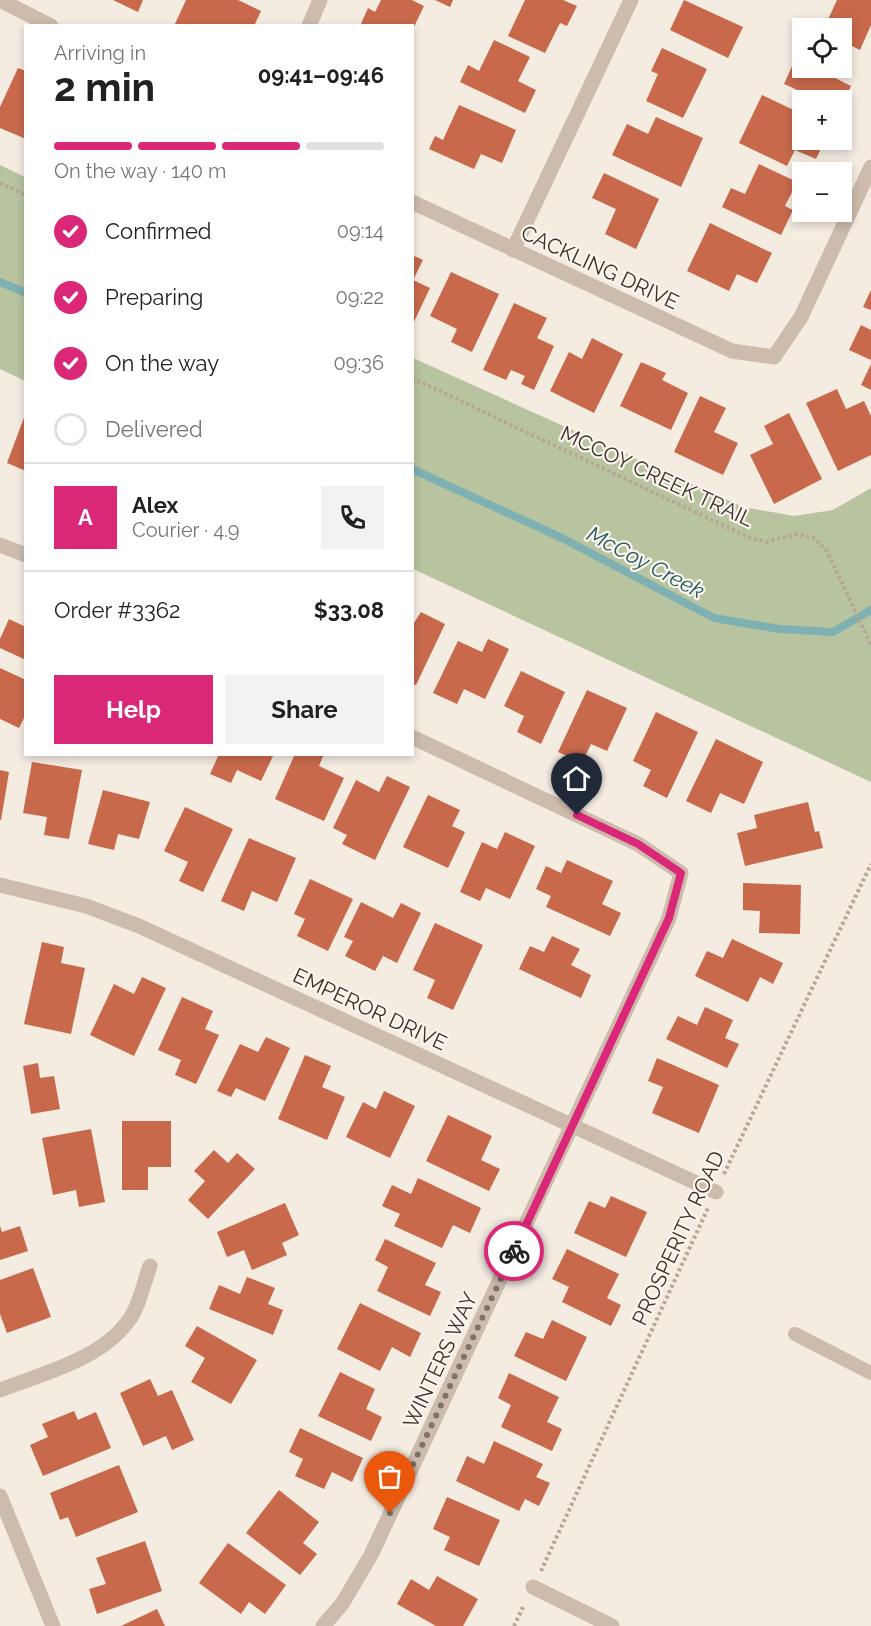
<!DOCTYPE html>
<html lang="en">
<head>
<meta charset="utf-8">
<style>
	:root { --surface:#fff; --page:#f2f2f2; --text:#202124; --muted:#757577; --line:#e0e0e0; --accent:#db2777 }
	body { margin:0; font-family:Raleway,sans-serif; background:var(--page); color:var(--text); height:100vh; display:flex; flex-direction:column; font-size:22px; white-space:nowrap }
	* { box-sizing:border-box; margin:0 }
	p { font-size:20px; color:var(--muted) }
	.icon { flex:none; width:33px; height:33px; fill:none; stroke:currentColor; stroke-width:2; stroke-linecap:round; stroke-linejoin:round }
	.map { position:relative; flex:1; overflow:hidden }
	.details { position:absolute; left:24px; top:24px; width:390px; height:732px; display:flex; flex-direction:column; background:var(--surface); border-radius:0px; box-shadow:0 3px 9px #0003 }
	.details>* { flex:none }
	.fabs { position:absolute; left:792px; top:18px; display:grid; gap:12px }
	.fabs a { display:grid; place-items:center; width:60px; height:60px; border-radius:0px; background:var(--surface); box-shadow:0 3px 9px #0003; font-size:30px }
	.pin { position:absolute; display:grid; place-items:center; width:51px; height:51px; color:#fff; margin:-62px -26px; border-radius:50% 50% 50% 0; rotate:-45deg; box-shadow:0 0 6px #0007 }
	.pin .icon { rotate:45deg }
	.courier { position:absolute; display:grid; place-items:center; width:60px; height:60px; margin:-30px; border:4px solid #db2777; border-radius:50%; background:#fff; color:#222; box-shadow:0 2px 8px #0007 }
	.head em { font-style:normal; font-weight:700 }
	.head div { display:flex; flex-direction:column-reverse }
	.head { display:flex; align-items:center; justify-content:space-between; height:102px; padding:0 30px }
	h1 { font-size:39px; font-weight:700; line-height:45px }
	.bar { display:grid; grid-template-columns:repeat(4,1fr); gap:9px 6px; align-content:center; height:72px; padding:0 30px }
	.bar i { height:8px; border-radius:4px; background:var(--line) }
	.bar .selected { background:var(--accent) }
	.bar p { grid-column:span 4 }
	.line { display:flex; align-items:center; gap:15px; padding:0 30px; border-top:2px solid var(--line) }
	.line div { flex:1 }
	.round { display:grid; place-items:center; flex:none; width:63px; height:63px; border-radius:0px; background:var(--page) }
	ol { padding:0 30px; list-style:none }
	li { display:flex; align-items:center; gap:18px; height:66px }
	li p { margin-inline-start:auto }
	li .icon { padding:6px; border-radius:50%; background:var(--accent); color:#fff; stroke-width:4 }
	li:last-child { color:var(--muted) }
	li i { width:33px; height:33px; border:3px solid var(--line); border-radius:50% }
	.action { display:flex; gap:12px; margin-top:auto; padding:12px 30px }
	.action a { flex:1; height:69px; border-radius:0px; background:var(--accent); color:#fff; font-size:24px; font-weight:700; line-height:69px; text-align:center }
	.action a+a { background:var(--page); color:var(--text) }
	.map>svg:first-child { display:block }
</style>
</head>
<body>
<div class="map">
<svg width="871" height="1626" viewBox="0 0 871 1626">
	<rect width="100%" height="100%" fill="#f4ebe1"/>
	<!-- green -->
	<g fill="#b8c4a0">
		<path d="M 0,165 L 25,177 L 25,381 L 0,369 Z"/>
		<path d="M 413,358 L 743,507 L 794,516 L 833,510 L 871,488 L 871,782 L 413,569 Z"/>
	</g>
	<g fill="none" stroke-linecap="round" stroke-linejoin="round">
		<!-- stream -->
		<g stroke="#7fb0b2" stroke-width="8">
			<path d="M 0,282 L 26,293"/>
			<path d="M 412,469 L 564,539 L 714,618 L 780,629 L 833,632 L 871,610"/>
		</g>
	</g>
	<!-- building -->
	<g fill="#c8694b">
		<path d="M 113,0 L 143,0 L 138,12 Z"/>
		<path d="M 186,0 L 238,0 L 261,11 L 254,26 L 174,26 Z"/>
		<path d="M 381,0 L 412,0 L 424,6 L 412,31 L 412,26 L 360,26 L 368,8 L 375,12 Z"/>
		<path d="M 435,0 L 453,0 L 450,7 Z"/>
		<path d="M 525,0 L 563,0 L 577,6 L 567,26 L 560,23 L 545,53 L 508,36 Z"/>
		<path d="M 684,0 L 743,27 L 728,58 L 670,30 Z"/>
		<path d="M 837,0 L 871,0 L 871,25 L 860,50 L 842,41 L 842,28 L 824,28 Z"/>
		<path d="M 494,40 L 530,57 L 518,81 L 536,90 L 525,113 L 460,82 L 468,65 L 479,71 Z"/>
		<path d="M 802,44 L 802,68 L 830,68 L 827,74 L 851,86 L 842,104 L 842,100 L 820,100 L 784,84 Z"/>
		<path d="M 662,48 L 707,69 L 683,118 L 646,101 L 658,74 L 651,71 Z"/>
		<path d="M 18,68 L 26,71 L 26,139 L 0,128 L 0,107 Z"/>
		<path d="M 762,95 L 802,114 L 802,140 L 825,140 L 816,159 L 795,150 L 787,166 L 739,143 Z"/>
		<path d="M 459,105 L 516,130 L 502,163 L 481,154 L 474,169 L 429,149 L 435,136 L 443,140 Z"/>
		<path d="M 656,117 L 703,138 L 681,187 L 612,155 L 627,124 L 648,134 Z"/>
		<path d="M 759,164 L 797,182 L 785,206 L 793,210 L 781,235 L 722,207 L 731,188 L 745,194 Z"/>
		<path d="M 604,173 L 659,199 L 636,249 L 605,234 L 616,209 L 592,198 Z"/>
		<path d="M 710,223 L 772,253 L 757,283 L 737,274 L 729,291 L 687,271 Z"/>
		<path d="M 412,255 L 423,260 L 413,280 L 430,288 L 412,326 Z"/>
		<path d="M 451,272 L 499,294 L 472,352 L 451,342 L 457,329 L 430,316 Z"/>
		<path d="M 871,290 L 871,310 L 863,307 Z"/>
		<path d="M 514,303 L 547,318 L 537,338 L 554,346 L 534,390 L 521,384 L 525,376 L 511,370 L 506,380 L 483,370 Z"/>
		<path d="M 861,325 L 871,330 L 871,360 L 849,350 Z"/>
		<path d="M 592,338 L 623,354 L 594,413 L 550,391 L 569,352 L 582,359 Z"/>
		<path d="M 641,362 L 666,373 L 662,380 L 688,393 L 671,430 L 620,406 Z"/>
		<path d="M 871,364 L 871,390 L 861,385 Z"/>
		<path d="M 837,389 L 846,409 L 864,401 L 871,416 L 871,455 L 838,471 L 806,403 Z"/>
		<path d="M 700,396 L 726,408 L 714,432 L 738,443 L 723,475 L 674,452 Z"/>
		<path d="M 789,413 L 822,479 L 774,504 L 750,455 L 773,444 L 764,426 Z"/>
		<path d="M 25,415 L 26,415 L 26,471 L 7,463 Z"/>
		<path d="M 421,612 L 445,624 L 416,685 L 412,684 L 412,626 Z"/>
		<path d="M 9,619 L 26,627 L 26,660 L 0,648 L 0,639 Z"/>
		<path d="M 488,639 L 509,649 L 485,699 L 464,689 L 457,704 L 433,693 L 458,641 L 482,652 Z"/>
		<path d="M 0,668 L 26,680 L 26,714 L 19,728 L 0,719 Z"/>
		<path d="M 521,671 L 565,692 L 541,744 L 517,732 L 524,716 L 504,706 Z"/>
		<path d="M 587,690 L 627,708 L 607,751 L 591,744 L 582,763 L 558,752 Z"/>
		<path d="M 656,712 L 698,732 L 667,798 L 643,786 L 651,770 L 633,761 Z"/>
		<path d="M 716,739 L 763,762 L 744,804 L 720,793 L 711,813 L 686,801 Z"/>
		<path d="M 219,754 L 274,754 L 261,781 L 237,770 L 231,783 L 210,774 Z"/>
		<path d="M 295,754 L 324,754 L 319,766 L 344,778 L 324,821 L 275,799 Z"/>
		<path d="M 32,762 L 82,770 L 69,839 L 44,835 L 47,817 L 23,813 Z"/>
		<path d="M 0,770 L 9,772 L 1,820 L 0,820 Z"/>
		<path d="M 387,776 L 410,787 L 375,860 L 342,844 L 347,835 L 333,828 L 356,780 L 379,792 Z"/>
		<path d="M 103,790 L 150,802 L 139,839 L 118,834 L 114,850 L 88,844 Z"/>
		<path d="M 428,795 L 460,810 L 452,826 L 465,832 L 448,868 L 403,847 Z"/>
		<path d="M 808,802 L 815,832 L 819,831 L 823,848 L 745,866 L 737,833 L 757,828 L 754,815 Z"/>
		<path d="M 185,807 L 233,829 L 203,892 L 179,881 L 188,862 L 164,851 Z"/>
		<path d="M 505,832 L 535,846 L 510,899 L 486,888 L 480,901 L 460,892 L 482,842 L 497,849 Z"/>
		<path d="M 249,838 L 296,858 L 277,902 L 252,891 L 244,911 L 221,901 Z"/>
		<path d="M 567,860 L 613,881 L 602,904 L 621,913 L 610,936 L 546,907 L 551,896 L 536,889 L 546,866 L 561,873 Z"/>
		<path d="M 310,879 L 353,899 L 328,951 L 297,936 L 305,919 L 294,914 Z"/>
		<path d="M 743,883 L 801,885 L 800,934 L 759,933 L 760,911 L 743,910 Z"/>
		<path d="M 361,902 L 393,918 L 401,903 L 421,913 L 397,963 L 383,956 L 375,971 L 345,956 L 353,941 L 344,937 Z"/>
		<path d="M 435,923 L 483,945 L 453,1010 L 427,998 L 435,980 L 413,970 Z"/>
		<path d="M 552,936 L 580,949 L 571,965 L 591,975 L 581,998 L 519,969 L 530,946 L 544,952 Z"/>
		<path d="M 732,939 L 783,963 L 773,984 L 760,977 L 748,1002 L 695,976 L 707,951 L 723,958 Z"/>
		<path d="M 42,942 L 64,947 L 61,963 L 85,968 L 71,1034 L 24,1024 Z"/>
		<path d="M 142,977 L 166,988 L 134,1056 L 90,1035 L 114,984 L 134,994 Z"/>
		<path d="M 182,997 L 213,1011 L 205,1029 L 219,1035 L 196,1084 L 175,1075 L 181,1060 L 158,1050 Z"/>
		<path d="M 705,1007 L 733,1020 L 725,1038 L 739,1044 L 727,1068 L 666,1039 L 678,1016 L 697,1025 Z"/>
		<path d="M 266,1037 L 290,1048 L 265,1101 L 236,1088 L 231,1097 L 217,1091 L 240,1044 L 258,1052 Z"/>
		<path d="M 305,1055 L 331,1066 L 322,1087 L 345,1097 L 327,1140 L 278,1119 Z"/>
		<path d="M 657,1058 L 719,1085 L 699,1133 L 652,1113 L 663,1087 L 648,1081 Z"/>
		<path d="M 38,1063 L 40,1078 L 54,1076 L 60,1109 L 31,1114 L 23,1066 Z"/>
		<path d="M 384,1091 L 415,1106 L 390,1158 L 346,1137 L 363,1102 L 376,1109 Z"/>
		<path d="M 448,1115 L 492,1136 L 481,1160 L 500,1169 L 489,1191 L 426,1161 Z"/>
		<path d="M 122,1121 L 171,1121 L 171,1167 L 148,1167 L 148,1190 L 122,1190 Z"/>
		<path d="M 91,1129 L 105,1202 L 79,1207 L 76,1190 L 53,1195 L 42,1138 Z"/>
		<path d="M 214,1150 L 228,1163 L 237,1153 L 255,1169 L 208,1219 L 188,1200 L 205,1181 L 194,1171 Z"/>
		<path d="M 418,1178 L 481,1208 L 470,1233 L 453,1225 L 442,1248 L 394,1226 L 400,1214 L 382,1206 L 392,1185 L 411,1194 Z"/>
		<path d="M 611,1196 L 647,1212 L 626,1257 L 574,1233 L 589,1201 L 605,1208 Z"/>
		<path d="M 285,1203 L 299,1235 L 282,1243 L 287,1255 L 252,1270 L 244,1250 L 227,1257 L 217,1232 Z"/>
		<path d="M 0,1226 L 2,1232 L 20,1226 L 28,1251 L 0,1260 Z"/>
		<path d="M 385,1239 L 436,1263 L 425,1285 L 441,1292 L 430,1316 L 377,1291 L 388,1267 L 375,1260 Z"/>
		<path d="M 567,1249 L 619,1274 L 607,1298 L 621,1305 L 611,1326 L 562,1302 L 569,1287 L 552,1279 Z"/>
		<path d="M 33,1268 L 51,1317 L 7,1333 L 0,1314 L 0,1280 Z"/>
		<path d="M 247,1277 L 275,1288 L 268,1304 L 283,1310 L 273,1335 L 209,1309 L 219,1285 L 240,1294 Z"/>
		<path d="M 360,1303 L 421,1333 L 410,1357 L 392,1347 L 380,1371 L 337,1349 Z"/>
		<path d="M 552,1320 L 587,1337 L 566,1381 L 514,1356 L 526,1332 L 543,1339 Z"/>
		<path d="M 197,1326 L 257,1360 L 231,1404 L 191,1382 L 205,1358 L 185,1346 Z"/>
		<path d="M 340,1372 L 375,1389 L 366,1409 L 382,1417 L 371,1441 L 318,1416 Z"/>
		<path d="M 509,1373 L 559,1397 L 547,1422 L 562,1429 L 552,1451 L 501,1427 L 511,1405 L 498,1398 Z"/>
		<path d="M 150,1379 L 158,1396 L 172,1390 L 194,1440 L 172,1450 L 166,1436 L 143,1446 L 120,1393 Z"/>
		<path d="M 74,1411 L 78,1420 L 96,1412 L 111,1448 L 43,1476 L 30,1445 L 48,1437 L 42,1424 Z"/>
		<path d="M 300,1428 L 363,1458 L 352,1482 L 332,1472 L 324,1489 L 295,1476 L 303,1459 L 289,1452 Z"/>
		<path d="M 494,1441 L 543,1464 L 536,1477 L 550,1483 L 539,1506 L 525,1499 L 519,1511 L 456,1481 L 467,1456 L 484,1464 Z"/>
		<path d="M 119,1465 L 138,1512 L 76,1537 L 68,1517 L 60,1520 L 50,1493 Z"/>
		<path d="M 279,1490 L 319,1522 L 303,1543 L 317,1554 L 300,1575 L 246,1533 Z"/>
		<path d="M 447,1497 L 500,1520 L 479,1566 L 444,1550 L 450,1537 L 433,1529 Z"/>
		<path d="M 145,1541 L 162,1591 L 97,1614 L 89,1589 L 106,1584 L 96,1558 Z"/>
		<path d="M 228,1543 L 286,1585 L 265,1614 L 249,1602 L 241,1614 L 199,1583 Z"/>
		<path d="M 437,1576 L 478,1599 L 463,1626 L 436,1626 L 397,1604 L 411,1579 L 429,1590 Z"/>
		<path d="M 157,1609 L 165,1626 L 121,1626 Z"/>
	</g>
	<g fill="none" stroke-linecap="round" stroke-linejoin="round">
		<!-- path -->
		<g stroke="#b9a596" stroke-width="4" stroke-dasharray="3 3" stroke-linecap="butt">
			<path d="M 0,183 L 26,195"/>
			<path d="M 412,378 L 748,537 L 766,542 L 797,534 L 814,538 L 827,551 L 871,645"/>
			<path d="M 724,1174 L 871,864"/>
			<path d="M 541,1571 L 708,1208"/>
			<path d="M 514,1626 L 524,1605"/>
		</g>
		<!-- lane -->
		<path stroke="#cdbbac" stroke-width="14" d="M 795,1334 L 871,1373"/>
		<!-- street -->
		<g stroke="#cdbbac" stroke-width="15">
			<path d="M 0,0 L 51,26"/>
			<path d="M 309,26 L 320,0"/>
			<path d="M 412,202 L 732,351 L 774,357 L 801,317 L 871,167"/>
			<path d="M 513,250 L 631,0"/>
			<path d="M 0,545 L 26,555"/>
			<path d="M 0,885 L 86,906 L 139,926 L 716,1192"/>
			<path d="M 0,1390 C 44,1373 104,1359 131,1317 C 140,1303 144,1282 150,1266"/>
			<path d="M 0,1496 L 53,1626"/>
			<path d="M 533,1587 L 612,1626"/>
			<path d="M 323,1626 L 342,1604 L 371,1555 L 669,918 L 681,873 L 638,844 L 412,737"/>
		</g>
	</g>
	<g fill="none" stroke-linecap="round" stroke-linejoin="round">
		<!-- done -->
		<path stroke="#7c716b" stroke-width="6" stroke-dasharray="0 10.8" d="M 390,1513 L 514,1251"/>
		<!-- route -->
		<path stroke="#db2777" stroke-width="8" d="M 514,1251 L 669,918 L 681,873 L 638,844 L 577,815"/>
	</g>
	<g text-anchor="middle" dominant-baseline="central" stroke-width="4.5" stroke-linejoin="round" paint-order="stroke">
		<!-- street labels -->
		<g font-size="21" fill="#3b302b" stroke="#fbf5ee">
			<text transform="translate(600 267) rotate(25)">CACKLING DRIVE</text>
			<text transform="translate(657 476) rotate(25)">MCCOY CREEK TRAIL</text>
			<text transform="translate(370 1009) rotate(25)">EMPEROR DRIVE</text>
			<text transform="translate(678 1238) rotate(-65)">PROSPERITY ROAD</text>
			<text transform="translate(440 1360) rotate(-65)">WINTERS WAY</text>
		</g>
		<!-- water labels -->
		<g font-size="22" font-style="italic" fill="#1f5a5e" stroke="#fbf5ee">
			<text transform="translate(646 562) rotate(28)">McCoy Creek</text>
		</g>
	</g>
</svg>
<div class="fabs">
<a><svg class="icon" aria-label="locate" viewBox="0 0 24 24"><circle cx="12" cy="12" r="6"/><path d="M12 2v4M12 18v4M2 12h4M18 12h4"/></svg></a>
<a>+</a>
<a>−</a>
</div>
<div class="pin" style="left:390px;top:1513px;background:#ea580c"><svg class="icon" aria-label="bag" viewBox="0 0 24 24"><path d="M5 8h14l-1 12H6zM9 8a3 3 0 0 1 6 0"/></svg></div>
<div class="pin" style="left:577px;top:815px;background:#1f2937"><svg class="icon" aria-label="home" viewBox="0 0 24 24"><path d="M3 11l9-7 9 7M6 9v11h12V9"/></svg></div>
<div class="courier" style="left:514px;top:1251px"><svg class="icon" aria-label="bike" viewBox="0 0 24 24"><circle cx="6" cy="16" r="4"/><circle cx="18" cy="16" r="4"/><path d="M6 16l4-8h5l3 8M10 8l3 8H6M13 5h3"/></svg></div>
<section class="details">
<div class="head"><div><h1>2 min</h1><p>Arriving in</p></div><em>09:41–09:46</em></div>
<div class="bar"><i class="selected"></i><i class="selected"></i><i class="selected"></i><i></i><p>On the way · 140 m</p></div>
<ol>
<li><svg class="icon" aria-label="check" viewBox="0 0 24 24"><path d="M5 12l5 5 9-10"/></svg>Confirmed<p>09:14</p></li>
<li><svg class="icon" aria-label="check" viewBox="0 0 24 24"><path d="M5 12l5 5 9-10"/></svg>Preparing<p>09:22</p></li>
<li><svg class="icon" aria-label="check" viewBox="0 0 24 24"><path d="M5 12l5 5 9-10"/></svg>On the way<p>09:36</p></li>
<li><i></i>Delivered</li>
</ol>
<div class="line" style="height:108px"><b class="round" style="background:var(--accent);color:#fff">A</b><div><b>Alex</b><p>Courier · 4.9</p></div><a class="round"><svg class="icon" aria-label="phone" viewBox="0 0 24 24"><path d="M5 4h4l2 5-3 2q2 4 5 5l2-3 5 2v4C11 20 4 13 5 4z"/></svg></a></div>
<div class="line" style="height:78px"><div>Order #3362</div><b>$33.08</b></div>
<div class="action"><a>Help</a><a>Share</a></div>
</section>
</div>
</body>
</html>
